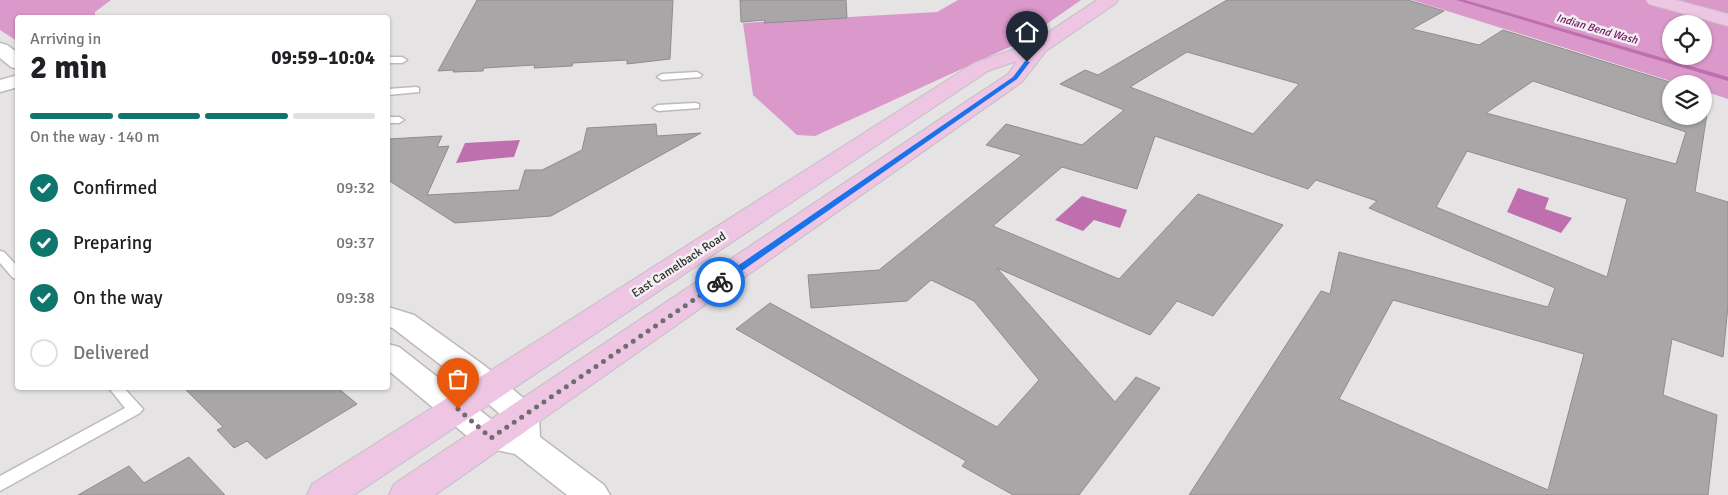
<!DOCTYPE html>
<html lang="en">
<head>
<meta charset="utf-8">
<style>
	:root { --surface:#fff; --page:#f2f2f2; --text:#202124; --muted:#757577; --line:#e0e0e0; --accent:#0f766e }
	body { margin:0; font-family:Signika,sans-serif; background:var(--page); color:var(--text); height:100vh; display:flex; flex-direction:column; font-size:19px; white-space:nowrap }
	* { box-sizing:border-box; margin:0 }
	p { font-size:16px; color:var(--muted) }
	.icon { flex:none; width:28px; height:28px; fill:none; stroke:currentColor; stroke-width:2; stroke-linecap:round; stroke-linejoin:round }
	.map { position:relative; flex:1; overflow:hidden }
	.drawer { position:absolute; left:15px; top:15px; width:375px; height:375px; display:flex; flex-direction:column; background:var(--surface); border-radius:5px; box-shadow:0 1px 4px #0004 }
	.drawer>* { flex:none }
	.fabs { position:absolute; left:1662px; top:15px; display:grid; gap:10px }
	.fabs a { display:grid; place-items:center; width:50px; height:50px; border-radius:50%; background:var(--surface); box-shadow:0 1px 4px #0004; font-size:25px }
	.pin { position:absolute; display:grid; place-items:center; width:42px; height:42px; color:#fff; margin:-51px -21px; border-radius:50% 50% 50% 0; rotate:-45deg; box-shadow:0 0 5px #0007 }
	.pin .icon { rotate:45deg }
	.courier { position:absolute; display:grid; place-items:center; width:50px; height:50px; margin:-25px; border:4px solid #1a73e8; border-radius:50%; background:#fff; color:#222; box-shadow:0 1px 6px #0007 }
	.headline em { font-style:normal; font-weight:700 }
	.headline div { display:flex; flex-direction:column-reverse }
	.headline { display:flex; align-items:center; justify-content:space-between; height:85px; padding:0 15px }
	h1 { font-size:32px; font-weight:700; line-height:38px }
	.bar { display:grid; grid-template-columns:repeat(4,1fr); gap:8px 5px; align-content:center; height:60px; padding:0 15px }
	.bar i { height:6px; border-radius:4px; background:var(--line) }
	.bar .on { background:var(--accent) }
	.bar p { grid-column:span 4 }
	ol { padding:0 15px; list-style:none }
	li { display:flex; align-items:center; gap:15px; height:55px }
	li p { margin-inline-start:auto }
	li .icon { padding:5px; border-radius:50%; background:var(--accent); color:#fff; stroke-width:4 }
	li:last-child { color:var(--muted) }
	li i { width:28px; height:28px; border:2px solid var(--line); border-radius:50% }
	.map>svg:first-child { display:block }
</style>
</head>
<body>
<div class="map">
<svg width="1728" height="495" viewBox="0 0 1728 495">
	<rect width="100%" height="100%" fill="#e6e3e5"/>
	<!-- green -->
	<g fill="#da99ca" fill-rule="evenodd">
		<path d="M 0,0 L 111,0 L 95,12 L 95,17 L 18,18 L 17,41 L 0,30 Z"/>
		<path d="M 958,0 L 1081,0 L 1021,42 L 815,136 L 797,135 L 753,95 L 743,23 L 937,12 Z"/>
		<path d="M 1412,0 L 1728,0 L 1728,99 L 1704,91 L 1704,84 L 1680,84 ZM 1671,24 L 1704,24 L 1704,56 L 1671,56 Z"/>
	</g>
	<!-- water -->
	<g fill="#bf6fae">
		<path d="M 520,140 L 514,157 C 494,158 476,161 456,163 L 465,143 Z"/>
		<path d="M 1518,188 L 1549,198 L 1545,209 L 1572,218 L 1561,233 L 1507,212 Z"/>
		<path d="M 1082,196 L 1127,210 L 1120,228 L 1094,220 L 1083,231 L 1055,220 Z"/>
	</g>
	<g fill="none" stroke-linecap="round" stroke-linejoin="round">
		<!-- stream -->
		<path fill="#bf6fae" fill-rule="evenodd" d="M 1456,0 L 1465,0 L 1728,77 L 1728,81 Z"/>
	</g>
	<!-- building -->
	<g fill="#a9a6a8" stroke="#8f8c8e" fill-rule="evenodd">
		<path d="M 477,0 L 673,0 L 670,59 L 627,64 L 627,60 L 573,63 L 572,66 L 534,68 L 535,65 L 484,68 L 483,71 L 453,72 L 454,70 L 438,71 Z"/>
		<path d="M 740,0 L 846,0 L 847,18 L 764,23 L 765,20 L 741,22 Z"/>
		<path d="M 1227,0 L 1408,0 L 1444,11 L 1412,29 L 1479,45 L 1503,30 L 1676,84 L 1671,84 L 1671,116 L 1704,116 L 1704,92 L 1710,94 L 1695,192 L 1728,202 L 1728,306 L 1723,357 L 1672,339 L 1663,395 L 1717,415 L 1708,495 L 1189,495 L 1321,291 L 1330,294 L 1339,252 L 1548,307 L 1555,288 L 1369,208 L 1377,201 L 1316,180 L 1308,189 L 1155,136 L 1137,189 L 1062,167 L 993,226 L 1119,279 L 1198,194 L 1283,225 L 1213,316 L 1177,301 L 1150,335 L 997,268 L 1115,402 L 1136,377 L 1160,388 L 1079,495 L 1013,495 L 962,466 L 966,461 L 736,329 L 770,303 L 997,427 L 1039,380 L 974,301 L 931,280 L 907,301 L 811,308 L 808,275 L 879,270 L 1022,155 L 986,145 L 1006,124 L 1082,145 L 1124,110 L 1060,84 L 1085,70 L 1098,75 ZM 1187,52 L 1299,84 L 1253,134 L 1130,87 ZM 1533,81 L 1686,132 L 1676,164 L 1486,113 ZM 1467,151 L 1627,199 L 1607,277 L 1436,207 ZM 1393,300 L 1584,354 L 1548,490 L 1339,399 Z"/>
		<path d="M 656,124 L 657,136 L 701,133 L 551,216 L 455,223 L 388,180 L 388,139 L 442,136 L 437,147 L 449,146 L 427,195 L 519,190 L 525,170 L 542,170 L 582,150 L 587,128 Z"/>
		<path d="M 184,388 L 338,388 L 357,404 L 266,459 L 247,441 L 234,448 L 217,430 L 223,427 Z"/>
		<path d="M 189,457 L 225,495 L 78,495 L 129,466 L 144,483 Z"/>
	</g>
	<g fill="none" stroke-linecap="round" stroke-linejoin="round">
		<defs>
			<g id="lane">
				<path d="M 388,57 L 402,57 L 407,60 L 402,63 L 388,63 Z"/>
				<path d="M 697,72 L 702,75 L 700,77 L 662,80 L 657,77 L 662,74 Z"/>
				<path d="M 416,87 L 419,88 L 419,92 L 388,95 L 388,89 Z"/>
				<path d="M 695,103 L 699,104 L 699,108 L 658,111 L 653,108 L 658,105 Z"/>
				<path d="M 388,117 L 399,117 L 404,120 L 399,123 L 388,123 Z"/>
				<path d="M 0,251 L 4,252 L 18,267 L 18,279 L 13,278 L 0,263 Z"/>
				<path d="M 109,388 L 124,388 L 143,409 L 140,413 L 0,491 L 0,476 L 125,408 Z"/>
			</g>
			<g id="street">
				<path d="M 0,43 L 7,45 L 18,53 L 18,69 L 11,67 L 0,58 Z"/>
				<path d="M 18,75 L 18,87 L 0,92 L 0,80 Z"/>
				<path d="M 388,307 L 414,315 L 485,366 L 534,407 L 539,416 L 540,437 L 604,485 L 610,495 L 567,495 L 515,454 L 479,446 L 388,370 L 388,344 L 399,347 L 500,426 L 507,427 L 507,420 L 463,382 L 394,329 L 388,326 Z"/>
			</g>
			<g id="primary">
				<path d="M 1097,0 L 1118,0 L 1115,4 L 1046,51 L 1022,82 L 435,495 L 389,495 L 394,484 L 973,97 L 1008,74 L 1017,61 L 988,71 L 354,495 L 307,495 L 312,484 L 974,63 L 1032,43 Z"/>
				<path d="M 1646,0 L 1676,0 L 1728,14 L 1728,26 L 1649,4 Z"/>
			</g>
		</defs>
		<!-- lane casing -->
		<use href="#lane" stroke="#bdb9bc" stroke-width="3"/>
		<!-- street casing -->
		<use href="#street" stroke="#bdb9bc" stroke-width="3"/>
		<!-- primary casing -->
		<use href="#primary" stroke="#c1c0c1" stroke-width="2"/>
		<!-- lane -->
		<use href="#lane" fill="#fff" fill-rule="evenodd"/>
		<!-- street -->
		<use href="#street" fill="#fff" fill-rule="evenodd"/>
		<!-- primary -->
		<use href="#primary" fill="#eec6e4" fill-rule="evenodd"/>
	</g>
	<!-- route -->
	<path fill="#1a73e8" d="M 1025,61 L 1030,62 L 1017,79 L 723,284 L 717,284 L 717,280 L 1013,77 Z"/>
	<g fill="none" stroke-linecap="round" stroke-linejoin="round">
		<!-- done -->
		<path stroke="#6f6d6f" stroke-width="5" stroke-dasharray="0 9" d="M 458,409 L 491,438 L 720,282"/>
	</g>
	<g text-anchor="middle" dominant-baseline="central" stroke-width="5" stroke-linejoin="round" paint-order="stroke">
		<!-- far-water labels -->
		<g font-size="11" font-style="italic" fill="#741165" stroke="#f3f0f2">
			<text transform="translate(1597 29) rotate(16)">Indian Bend Wash</text>
		</g>
		<!-- street labels -->
		<g font-size="12" fill="#2f2e2f" stroke="#f3f0f2">
			<text transform="translate(679 265) rotate(-33)">East Camelback Road</text>
		</g>
	</g>
</svg>
<div class="fabs">
<a><svg class="icon" aria-label="locate" viewBox="0 0 24 24"><circle cx="12" cy="12" r="6"/><path d="M12 2v4M12 18v4M2 12h4M18 12h4"/></svg></a>
<a><svg class="icon" aria-label="layers" viewBox="0 0 24 24"><path d="M12 4l9 5-9 5-9-5zM3 14l9 5 9-5"/></svg></a>
</div>
<div class="pin" style="left:458px;top:409px;background:#ea580c"><svg class="icon" aria-label="bag" viewBox="0 0 24 24"><path d="M5 8h14l-1 12H6zM9 8a3 3 0 0 1 6 0"/></svg></div>
<div class="pin" style="left:1027px;top:62px;background:#1f2937"><svg class="icon" aria-label="home" viewBox="0 0 24 24"><path d="M3 11l9-7 9 7M6 9v11h12V9"/></svg></div>
<div class="courier" style="left:720px;top:282px"><svg class="icon" aria-label="bike" viewBox="0 0 24 24"><circle cx="6" cy="16" r="4"/><circle cx="18" cy="16" r="4"/><path d="M6 16l4-8h5l3 8M10 8l3 8H6M13 5h3"/></svg></div>
<section class="drawer">
<div class="headline"><div><h1>2 min</h1><p>Arriving in</p></div><em>09:59–10:04</em></div>
<div class="bar"><i class="on"></i><i class="on"></i><i class="on"></i><i></i><p>On the way · 140 m</p></div>
<ol>
<li><svg class="icon" aria-label="check" viewBox="0 0 24 24"><path d="M5 12l5 5 9-10"/></svg>Confirmed<p>09:32</p></li>
<li><svg class="icon" aria-label="check" viewBox="0 0 24 24"><path d="M5 12l5 5 9-10"/></svg>Preparing<p>09:37</p></li>
<li><svg class="icon" aria-label="check" viewBox="0 0 24 24"><path d="M5 12l5 5 9-10"/></svg>On the way<p>09:38</p></li>
<li><i></i>Delivered</li>
</ol>
</section>
</div>
</body>
</html>
